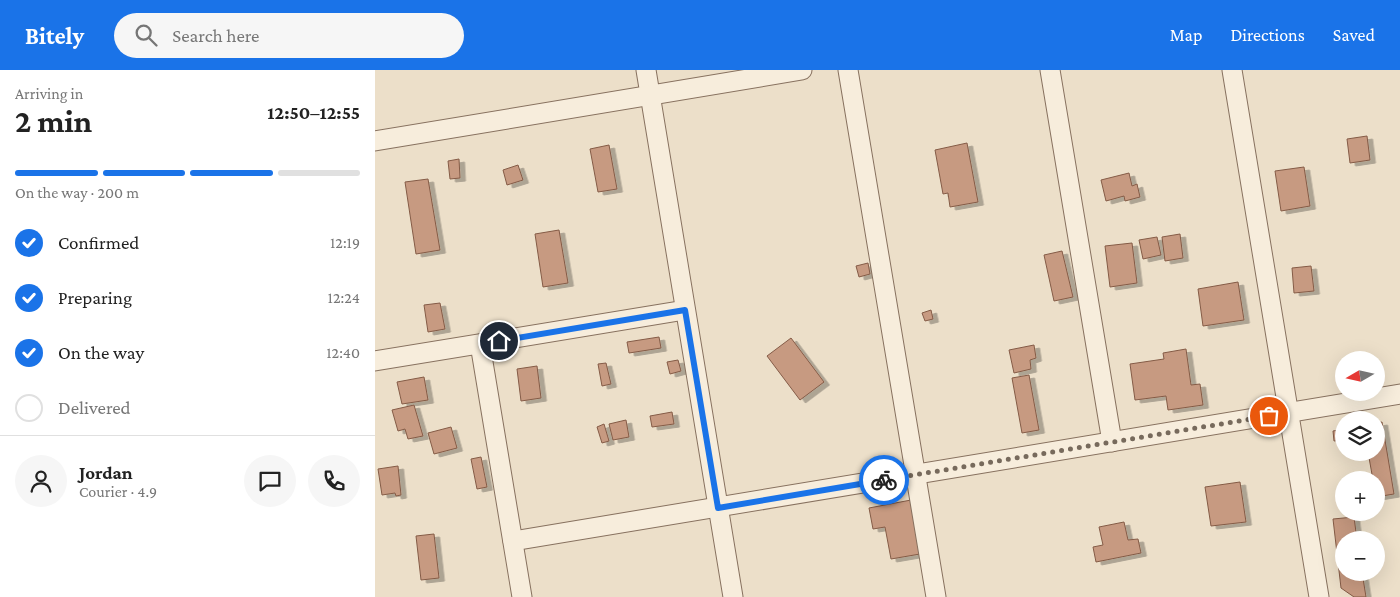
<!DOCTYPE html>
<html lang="en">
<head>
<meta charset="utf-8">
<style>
	:root { --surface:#fff; --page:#f6f6f6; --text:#222; --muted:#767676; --line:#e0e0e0; --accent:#1a73e8 }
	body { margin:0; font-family:"Crimson Pro",serif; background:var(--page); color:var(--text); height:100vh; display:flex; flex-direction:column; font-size:19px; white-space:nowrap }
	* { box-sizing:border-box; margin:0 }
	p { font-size:16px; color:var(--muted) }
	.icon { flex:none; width:28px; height:28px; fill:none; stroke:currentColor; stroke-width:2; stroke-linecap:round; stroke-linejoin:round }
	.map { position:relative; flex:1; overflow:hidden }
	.details { display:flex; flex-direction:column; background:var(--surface); width:375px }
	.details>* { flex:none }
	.needle { width:32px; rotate:261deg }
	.buttons { position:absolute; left:960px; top:281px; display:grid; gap:10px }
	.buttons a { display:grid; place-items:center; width:50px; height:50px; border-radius:50%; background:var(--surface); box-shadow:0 5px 20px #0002; font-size:25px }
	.pin { position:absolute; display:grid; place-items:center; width:42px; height:42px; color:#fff; margin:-21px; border:2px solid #fff; border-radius:50%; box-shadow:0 1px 5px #0007 }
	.courier { position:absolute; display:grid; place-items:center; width:50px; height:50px; margin:-25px; border:4px solid #1a73e8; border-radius:50%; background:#fff; color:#222; box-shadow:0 1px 6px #0007 }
	.overview em { font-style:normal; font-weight:700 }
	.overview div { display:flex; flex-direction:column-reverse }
	.overview { display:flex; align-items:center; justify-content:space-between; height:85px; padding:0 15px }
	h1 { font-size:32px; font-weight:700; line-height:38px }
	.bar { display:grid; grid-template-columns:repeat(4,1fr); gap:8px 5px; align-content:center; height:60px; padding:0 15px }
	.bar i { height:6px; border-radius:4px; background:var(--line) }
	.bar .active { background:var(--accent) }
	.bar p { grid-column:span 4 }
	.line { display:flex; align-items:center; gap:12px; padding:0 15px; border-top:1px solid var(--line) }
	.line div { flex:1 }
	.round { display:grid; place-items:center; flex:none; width:52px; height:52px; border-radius:26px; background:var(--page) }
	ol { padding:0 15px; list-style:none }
	li { display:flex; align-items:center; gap:15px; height:55px }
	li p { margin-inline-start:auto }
	li .icon { padding:5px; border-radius:50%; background:var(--accent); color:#fff; stroke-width:4 }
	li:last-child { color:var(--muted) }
	li i { width:28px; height:28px; border:2px solid var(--line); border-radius:50% }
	header { display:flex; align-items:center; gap:30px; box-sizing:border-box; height:70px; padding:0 25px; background:var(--accent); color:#fff }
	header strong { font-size:24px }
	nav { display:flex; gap:28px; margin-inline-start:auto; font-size:18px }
	.search { width:350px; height:45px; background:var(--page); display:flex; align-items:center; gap:12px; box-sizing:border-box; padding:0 18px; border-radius:28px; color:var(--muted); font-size:19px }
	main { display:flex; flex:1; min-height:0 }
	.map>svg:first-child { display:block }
</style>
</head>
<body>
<header>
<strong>Bitely</strong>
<div class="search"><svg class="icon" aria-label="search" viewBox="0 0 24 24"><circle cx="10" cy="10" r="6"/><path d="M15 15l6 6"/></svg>Search here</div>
<nav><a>Map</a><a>Directions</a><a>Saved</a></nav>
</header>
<main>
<section class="details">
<div class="overview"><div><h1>2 min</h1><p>Arriving in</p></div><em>12:50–12:55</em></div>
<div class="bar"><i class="active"></i><i class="active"></i><i class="active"></i><i></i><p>On the way · 200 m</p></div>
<ol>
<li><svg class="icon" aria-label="check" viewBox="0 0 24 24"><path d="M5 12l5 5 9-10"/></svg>Confirmed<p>12:19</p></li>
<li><svg class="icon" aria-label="check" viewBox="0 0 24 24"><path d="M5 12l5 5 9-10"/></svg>Preparing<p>12:24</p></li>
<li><svg class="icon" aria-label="check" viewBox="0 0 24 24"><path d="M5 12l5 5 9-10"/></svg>On the way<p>12:40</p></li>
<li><i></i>Delivered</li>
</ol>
<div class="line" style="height:90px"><a class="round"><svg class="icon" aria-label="person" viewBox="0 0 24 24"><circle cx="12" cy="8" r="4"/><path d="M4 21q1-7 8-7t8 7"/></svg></a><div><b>Jordan</b><p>Courier · 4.9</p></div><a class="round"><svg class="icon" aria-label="chat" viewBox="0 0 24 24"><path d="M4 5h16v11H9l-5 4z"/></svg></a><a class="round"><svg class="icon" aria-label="phone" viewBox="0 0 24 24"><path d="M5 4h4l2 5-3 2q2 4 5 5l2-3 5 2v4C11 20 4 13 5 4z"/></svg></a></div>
</section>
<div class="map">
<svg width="1025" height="527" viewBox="0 0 1025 527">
	<defs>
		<filter id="shadow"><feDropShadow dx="5.5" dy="3" stdDeviation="0" flood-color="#0004"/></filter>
	</defs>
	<rect width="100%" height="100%" fill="#ecdfc9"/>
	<!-- building -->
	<g fill="#c79a81" stroke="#845b46" filter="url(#shadow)">
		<path d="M 992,66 L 995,90 L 975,93 L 972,69 Z"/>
		<path d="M 592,73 L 603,132 L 575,137 L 573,123 L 568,124 L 560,80 Z"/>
		<path d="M 234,75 L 242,119 L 223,122 L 215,79 Z"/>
		<path d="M 84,89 L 85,108 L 75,109 L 73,91 Z"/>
		<path d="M 143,95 L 148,110 L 132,115 L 128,100 Z"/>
		<path d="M 929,97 L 935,136 L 906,141 L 900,101 Z"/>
		<path d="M 754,103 L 757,116 L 762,114 L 765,127 L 750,131 L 749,126 L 731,131 L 726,110 Z"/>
		<path d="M 53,109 L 65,180 L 41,184 L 30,112 Z"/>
		<path d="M 184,160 L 193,213 L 168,217 L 160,164 Z"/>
		<path d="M 805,164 L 808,188 L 790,191 L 787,167 Z"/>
		<path d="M 782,167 L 786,185 L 768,189 L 764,170 Z"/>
		<path d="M 757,173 L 762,213 L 735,217 L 730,176 Z"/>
		<path d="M 687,181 L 698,227 L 679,231 L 669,185 Z"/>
		<path d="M 493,193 L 495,204 L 484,207 L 481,196 Z"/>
		<path d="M 936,196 L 939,221 L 919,223 L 917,198 Z"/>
		<path d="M 863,212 L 869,250 L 828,256 L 823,219 Z"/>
		<path d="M 65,233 L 70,259 L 53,262 L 49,235 Z"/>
		<path d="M 556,240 L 558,249 L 550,251 L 547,243 Z"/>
		<path d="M 284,267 L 286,278 L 254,283 L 252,272 Z"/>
		<path d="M 416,268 L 449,312 L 425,330 L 392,286 Z"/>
		<path d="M 659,275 L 661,288 L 655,290 L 656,299 L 639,303 L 634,280 Z"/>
		<path d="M 811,279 L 816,315 L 825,314 L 828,335 L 793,340 L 791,326 L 760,330 L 755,294 L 789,289 L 788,283 Z"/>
		<path d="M 303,290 L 306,301 L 295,304 L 292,292 Z"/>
		<path d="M 231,293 L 236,314 L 227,316 L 223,294 Z"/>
		<path d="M 162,296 L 166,328 L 146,331 L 142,299 Z"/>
		<path d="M 654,305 L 664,360 L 647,363 L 637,308 Z"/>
		<path d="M 49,307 L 53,330 L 27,334 L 22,312 Z"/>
		<path d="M 39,335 L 48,366 L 33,369 L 30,359 L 23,361 L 17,340 Z"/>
		<path d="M 297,342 L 299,354 L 277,357 L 275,346 Z"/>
		<path d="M 251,350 L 254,367 L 238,370 L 234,354 Z"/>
		<path d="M 1007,352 L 1019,424 L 1001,427 L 1001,410 L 998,410 L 993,382 L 1001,382 L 1001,353 Z"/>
		<path d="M 229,354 L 234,371 L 227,373 L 222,357 Z"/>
		<path d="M 76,357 L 82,378 L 59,384 L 53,363 Z"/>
		<path d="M 969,359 L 969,370 L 959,371 L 958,361 Z"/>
		<path d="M 106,387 L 112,417 L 102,419 L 96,389 Z"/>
		<path d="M 23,396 L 26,425 L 21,426 L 20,423 L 7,425 L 3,399 Z"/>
		<path d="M 865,412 L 871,452 L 836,456 L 830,417 Z"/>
		<path d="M 536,430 L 545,484 L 516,489 L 510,457 L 498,459 L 494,438 Z"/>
		<path d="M 979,447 L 982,470 L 969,470 L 969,502 L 987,502 L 991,527 L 979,527 L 966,518 L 958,449 Z"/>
		<path d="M 749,452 L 753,470 L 763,469 L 766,483 L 721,492 L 718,477 L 728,475 L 724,457 Z"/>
		<path d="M 59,464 L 64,508 L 46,510 L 41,466 Z"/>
	</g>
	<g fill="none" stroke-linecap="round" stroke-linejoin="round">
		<defs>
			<g id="minor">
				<path d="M 271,0 L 358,527"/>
				<path d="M 473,0 L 561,527"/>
				<path d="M 675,0 L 737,372"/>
				<path d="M 857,0 L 944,527"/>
				<path d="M 0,71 L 427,0"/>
				<path d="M 105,274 L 147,527"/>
				<path d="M 0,291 L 310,240"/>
				<path d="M 138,471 L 1025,324"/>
			</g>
		</defs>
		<!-- minor casing -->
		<use href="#minor" stroke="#87715f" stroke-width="21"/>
		<!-- minor -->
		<use href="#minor" stroke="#f7eddc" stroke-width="19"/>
	</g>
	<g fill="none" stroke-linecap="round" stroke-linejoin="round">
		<!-- done -->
		<path stroke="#776a5c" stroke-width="5" stroke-dasharray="0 9" d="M 509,410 L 894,346"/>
		<!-- route -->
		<path stroke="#1a73e8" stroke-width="6" d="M 124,271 L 310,240 L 343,438 L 509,410"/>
	</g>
</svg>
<div class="buttons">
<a><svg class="needle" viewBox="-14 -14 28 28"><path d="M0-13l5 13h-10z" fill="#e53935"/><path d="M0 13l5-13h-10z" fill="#767676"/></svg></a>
<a><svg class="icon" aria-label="layers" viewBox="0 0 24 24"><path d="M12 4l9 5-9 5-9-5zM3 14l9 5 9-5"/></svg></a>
<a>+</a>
<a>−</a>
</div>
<div class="pin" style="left:894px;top:346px;background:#ea580c"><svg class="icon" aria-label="bag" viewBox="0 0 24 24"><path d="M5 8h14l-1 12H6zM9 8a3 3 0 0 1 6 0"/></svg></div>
<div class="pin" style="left:124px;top:271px;background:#1f2937"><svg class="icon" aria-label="home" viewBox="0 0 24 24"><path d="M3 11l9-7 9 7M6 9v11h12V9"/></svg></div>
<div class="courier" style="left:509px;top:410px"><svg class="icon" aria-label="bike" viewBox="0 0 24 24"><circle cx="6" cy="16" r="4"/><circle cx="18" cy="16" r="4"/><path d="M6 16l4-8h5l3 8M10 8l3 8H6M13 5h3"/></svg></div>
</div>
</main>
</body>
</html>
